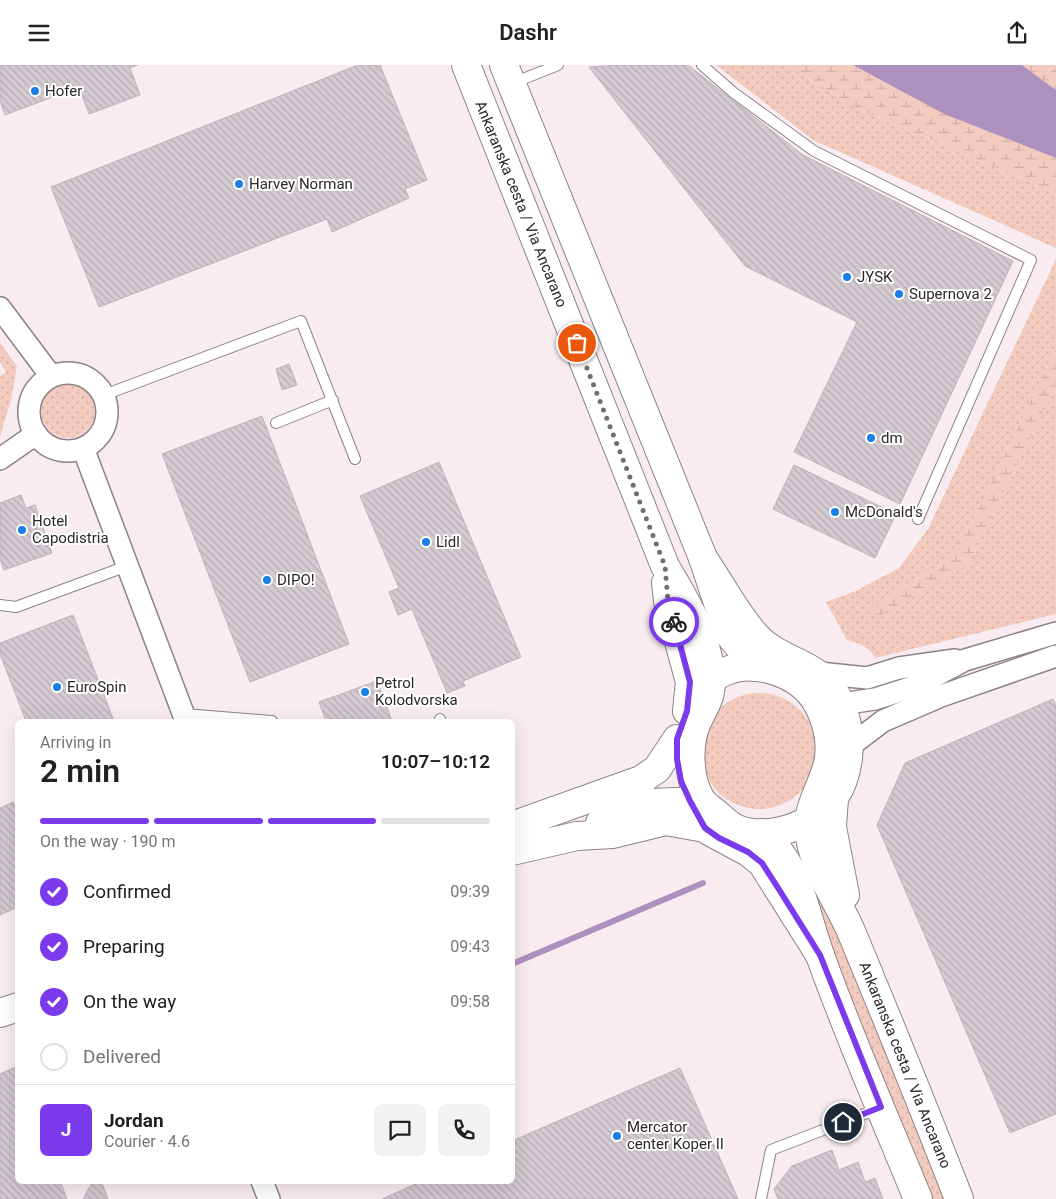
<!DOCTYPE html>
<html lang="en">
<head>
<meta charset="utf-8">
<style>
	:root { --surface:#fff; --page:#f2f2f2; --text:#202124; --muted:#757577; --line:#e0e0e0; --accent:#7c3aed }
	body { margin:0; font-family:Roboto,sans-serif; background:var(--page); color:var(--text); height:100vh; display:flex; flex-direction:column; font-size:19px; white-space:nowrap }
	* { box-sizing:border-box; margin:0 }
	p { font-size:16px; color:var(--muted) }
	.icon { flex:none; width:28px; height:28px; fill:none; stroke:currentColor; stroke-width:2; stroke-linecap:round; stroke-linejoin:round }
	.map { position:relative; flex:1; overflow:hidden }
	.side { position:absolute; left:15px; top:654px; width:500px; height:465px; display:flex; flex-direction:column; background:var(--surface); border-radius:8px; box-shadow:0 5px 20px #0002 }
	.side>* { flex:none }
	.pin { position:absolute; display:grid; place-items:center; width:42px; height:42px; color:#fff; margin:-21px; border:2px solid #fff; border-radius:50%; box-shadow:0 1px 5px #0007 }
	.courier { position:absolute; display:grid; place-items:center; width:50px; height:50px; margin:-25px; border:4px solid #7c3aed; border-radius:50%; background:#fff; color:#222; box-shadow:0 1px 6px #0007 }
	.headline em { font-style:normal; font-weight:600 }
	.headline div { display:flex; flex-direction:column-reverse }
	.headline { display:flex; align-items:center; justify-content:space-between; height:85px; padding:0 25px }
	h1 { font-size:32px; font-weight:600; line-height:38px }
	.bar { display:grid; grid-template-columns:repeat(4,1fr); gap:8px 5px; align-content:center; height:60px; padding:0 25px }
	.bar i { height:6px; border-radius:4px; background:var(--line) }
	.bar .selected { background:var(--accent) }
	.bar p { grid-column:span 4 }
	.line { display:flex; align-items:center; gap:12px; padding:0 25px; border-top:1px solid var(--line) }
	.line div { flex:1 }
	.round { display:grid; place-items:center; flex:none; width:52px; height:52px; border-radius:8px; background:var(--page) }
	ol { padding:0 25px; list-style:none }
	li { display:flex; align-items:center; gap:15px; height:55px }
	li p { margin-inline-start:auto }
	li .icon { padding:5px; border-radius:50%; background:var(--accent); color:#fff; stroke-width:4 }
	li:last-child { color:var(--muted) }
	li i { width:28px; height:28px; border:2px solid var(--line); border-radius:50% }
	header { display:flex; justify-content:space-between; align-items:center; height:65px; padding:0 25px; background:var(--surface); font-size:22px; font-weight:600 }
	.map>svg:first-child { display:block }
</style>
</head>
<body>
<header><svg class="icon" aria-label="menu" viewBox="0 0 24 24"><path d="M4 6h16M4 12h16M4 18h16"/></svg>Dashr<svg class="icon" aria-label="share" viewBox="0 0 24 24"><path d="M12 15V3M7 8l5-5 5 5M5 13v7h14v-7"/></svg></header>
<div class="map">
<svg width="1056" height="1134" viewBox="0 0 1056 1134">
	<defs>
		<pattern id="green-dots" width="8" height="8" patternUnits="userSpaceOnUse" patternTransform="scale(1.25)"><rect width="8" height="8" fill="#f3cabe"/><path d="M2 2h.1M6 6h.1" fill="none" stroke="#d0aea3" stroke-width="1.8" stroke-linecap="round"/></pattern>
		<pattern id="wetland-marsh" width="20" height="14" patternUnits="userSpaceOnUse" patternTransform="scale(1.25)"><rect width="20" height="14" fill="#f3cabe"/><path d="M1 5h8M5 5V1M11 12h8M15 12V8" fill="none" stroke="#d0aea3"/></pattern>
		<pattern id="building-back-hatch" width="6" height="6" patternUnits="userSpaceOnUse" patternTransform="scale(1.25)"><rect width="6" height="6" fill="#d4cad1"/><path d="M-1 5l2 2M0 0l6 6M5-1l2 2" fill="none" stroke="#b6aeb3"/></pattern>
	</defs>
	<rect width="100%" height="100%" fill="#f9ecf0"/>
	<!-- green -->
	<g fill="url(#green-dots)">
		<path d="M 716,0 L 788,0 L 856,43 L 1056,128 L 1056,183 L 813,75 Z"/>
		<path d="M 1056,194 L 1056,284 L 972,457 L 947,496 L 890,529 L 968,500 L 1056,320 L 1056,549 L 875,593 C 870,582 858,578 847,575 L 826,537 L 856,526 L 899,503 L 928,464 Z"/>
		<path d="M 0,278 L 17,301 L 11,335 L 0,371 L 0,311 L 6,307 L 0,297 Z"/>
		<circle cx="68" cy="346" r="27"/>
		<circle cx="759" cy="686" r="58"/>
		<path d="M 819,818 L 944,1134 L 931,1134 L 807,824 Z"/>
	</g>
	<!-- wetland -->
	<g fill="url(#wetland-marsh)">
		<path d="M 788,0 L 853,0 L 944,49 L 1056,93 L 1056,128 L 856,43 Z"/>
		<path d="M 1022,0 L 1056,0 L 1056,25 Z"/>
		<path d="M 1056,284 L 1056,320 L 968,500 L 876,553 L 866,546 L 890,529 L 947,496 L 972,457 Z"/>
	</g>
	<!-- water -->
	<path fill="#ae90bc" d="M 853,0 L 1022,0 L 1056,25 L 1056,93 L 944,49 Z"/>
	<g fill="none" stroke-linecap="round" stroke-linejoin="round">
		<!-- stream -->
		<path stroke="#ae90bc" stroke-width="6" d="M 512,899 L 703,818"/>
	</g>
	<!-- building -->
	<g fill="url(#building-back-hatch)" stroke="#bdb3ba">
		<path d="M 0,0 L 138,0 L 130,3 L 140,30 L 89,49 L 79,22 L 5,50 L 0,36 Z"/>
		<path d="M 358,0 L 380,0 L 427,115 L 405,124 L 409,133 L 332,167 L 327,154 L 99,242 L 51,122 Z"/>
		<path d="M 621,0 L 688,0 L 803,90 L 1013,196 L 900,439 L 794,387 L 857,257 L 745,201 L 589,2 Z"/>
		<path d="M 289,299 L 297,320 L 282,325 L 276,304 Z"/>
		<path d="M 262,351 L 349,579 L 250,617 L 162,389 Z"/>
		<path d="M 439,397 L 521,592 L 463,616 L 465,621 L 447,628 L 412,544 L 398,550 L 389,527 L 399,523 L 360,431 Z"/>
		<path d="M 794,400 L 896,449 L 875,493 L 773,444 Z"/>
		<path d="M 21,430 L 26,443 L 35,440 L 52,488 L 4,505 L 0,494 L 0,438 Z"/>
		<path d="M 73,550 L 114,656 L 26,656 L 0,589 L 0,578 Z"/>
		<path d="M 377,616 L 392,656 L 326,656 L 319,637 Z"/>
		<path d="M 1053,634 L 1056,640 L 1056,1049 L 1010,1068 L 877,760 L 905,698 Z"/>
		<path d="M 13,737 L 18,746 L 18,842 L 0,850 L 0,743 Z"/>
		<path d="M 18,1001 L 18,1116 L 60,1116 L 67,1134 L 0,1134 L 0,1009 Z"/>
		<path d="M 680,1003 L 738,1134 L 382,1134 L 422,1116 L 512,1116 L 512,1076 Z"/>
		<path d="M 832,1085 L 839,1105 L 858,1097 L 865,1117 L 875,1113 L 883,1134 L 778,1134 L 774,1124 L 792,1101 Z"/>
		<path d="M 93,1116 L 101,1116 L 108,1134 L 83,1134 Z"/>
	</g>
	<g fill="none" stroke-linecap="round" stroke-linejoin="round">
		<defs>
			<g id="lane">
				<path d="M 702,0 L 734,28 L 814,86 L 1031,195 L 918,454"/>
				<path d="M 518,16 L 558,0"/>
				<path d="M 104,330 L 301,256 L 355,394"/>
				<path d="M 276,358 L 333,335"/>
				<path d="M 0,540 L 16,542 L 127,501"/>
				<path d="M 184,649 L 272,656"/>
				<path d="M 440,654 L 440,656"/>
				<path d="M 761,1134 L 771,1085 L 880,1043"/>
			</g>
			<g id="street">
				<path d="M 0,243 L 51,311"/>
				<circle cx="68" cy="347" r="39"/>
				<path d="M 83,383 L 186,656"/>
				<path d="M 0,394 L 36,369"/>
				<path d="M 819,608 L 867,613 L 899,603 L 955,595"/>
				<path d="M 827,635 L 848,638 L 875,634 L 916,621 L 965,595 L 1056,568"/>
				<path d="M 850,681 L 883,656 L 941,631 L 1056,591"/>
				<path d="M 262,1116 L 269,1134"/>
			</g>
			<g id="secondary">
				<path d="M 466,0 L 665,501 C 685,535 710,575 711,616 C 711,633 705,640 698,655 C 687,677 688,713 701,735 C 705,741 713,745 718,750 C 723,754 728,759 733,762 C 763,779 817,760 834,733 C 852,705 853,667 840,638 C 822,595 782,600 756,571 C 736,549 720,518 703,493"/>
				<path d="M 504,0 L 703,493 L 728,568 L 756,602"/>
				<path d="M 666,518 L 668,536 L 690,617 L 687,646"/>
				<path d="M 700,627 C 708,618 715,610 726,606 C 755,594 797,608 814,633 C 826,651 833,677 828,698 C 820,731 802,744 812,782 C 820,813 841,841 853,871 C 889,958 925,1046 959,1134"/>
				<path d="M 834,733 L 832,762 L 845,830"/>
				<path d="M 600,758 L 649,738 L 702,736"/>
				<path d="M 512,761 L 641,715 L 657,704 L 677,674"/>
				<path d="M 709,766 L 748,787 L 762,798 L 820,890"/>
				<path d="M 762,768 C 801,803 803,843 820,890 C 849,972 885,1053 918,1134"/>
				<path d="M 512,786 L 577,771 L 613,769 L 666,756 L 705,763"/>
				<path d="M 0,948 L 18,942"/>
			</g>
		</defs>
		<!-- lane casing -->
		<use href="#lane" stroke="#8e8286" stroke-width="12"/>
		<!-- street casing -->
		<use href="#street" stroke="#8e8286" stroke-width="24"/>
		<!-- secondary casing -->
		<use href="#secondary" stroke="#8e8286" stroke-width="30"/>
		<!-- lane -->
		<use href="#lane" stroke="#fff" stroke-width="10"/>
		<!-- street -->
		<use href="#street" stroke="#fff" stroke-width="21"/>
		<!-- secondary -->
		<use href="#secondary" stroke="#fff" stroke-width="28"/>
	</g>
	<g fill="none" stroke-linecap="round" stroke-linejoin="round">
		<!-- done -->
		<path stroke="#746c6e" stroke-width="5" stroke-dasharray="0 9" d="M 577,278 L 665,501 L 668,536 L 674,557"/>
		<!-- route -->
		<path stroke="#7c3aed" stroke-width="6" d="M 674,557 L 690,617 L 687,646 L 677,674 L 677,694 L 681,716 L 690,736 L 705,763 L 719,773 L 748,787 L 762,798 L 780,826 L 820,890 L 881,1042 L 843,1057"/>
	</g>
	<!-- markers -->
	<g fill="#197fe7" stroke="#fff" stroke-width="2">
		<circle cx="35" cy="26" r="5"/>
		<circle cx="239" cy="119" r="5"/>
		<circle cx="847" cy="212" r="5"/>
		<circle cx="899" cy="229" r="5"/>
		<circle cx="871" cy="373" r="5"/>
		<circle cx="835" cy="447" r="5"/>
		<circle cx="22" cy="465" r="5"/>
		<circle cx="426" cy="477" r="5"/>
		<circle cx="267" cy="515" r="5"/>
		<circle cx="57" cy="622" r="5"/>
		<circle cx="365" cy="627" r="5"/>
		<circle cx="617" cy="1071" r="5"/>
	</g>
	<g text-anchor="middle" dominant-baseline="central" stroke-width="4" stroke-linejoin="round" paint-order="stroke">
		<!-- poi labels -->
		<g font-size="15" fill="#2c2728" stroke="#fff" text-anchor="start">
			<text x="45" y="26">Hofer</text>
			<text x="249" y="119">Harvey Norman</text>
			<text x="857" y="212">JYSK</text>
			<text x="909" y="229">Supernova 2</text>
			<text x="881" y="373">dm</text>
			<text x="845" y="447">McDonald's</text>
			<text x="32" y="456">Hotel<tspan x="32" dy="17">Capodistria</tspan></text>
			<text x="436" y="477">Lidl</text>
			<text x="277" y="515">DIPO!</text>
			<text x="375" y="618">Petrol<tspan x="375" dy="17">Kolodvorska</tspan></text>
			<text x="67" y="622">EuroSpin</text>
			<text x="627" y="1062">Mercator<tspan x="627" dy="17">center Koper II</tspan></text>
		</g>
		<!-- street labels -->
		<g font-size="15" fill="#2c2728" stroke="#fff">
			<text transform="translate(521 139) rotate(68)">Ankaranska cesta / Via Ancarano</text>
			<text transform="translate(905 1000) rotate(68)">Ankaranska cesta / Via Ancarano</text>
		</g>
	</g>
</svg>
<div class="pin" style="left:577px;top:278px;background:#ea580c"><svg class="icon" aria-label="bag" viewBox="0 0 24 24"><path d="M5 8h14l-1 12H6zM9 8a3 3 0 0 1 6 0"/></svg></div>
<div class="pin" style="left:843px;top:1057px;background:#1f2937"><svg class="icon" aria-label="home" viewBox="0 0 24 24"><path d="M3 11l9-7 9 7M6 9v11h12V9"/></svg></div>
<div class="courier" style="left:674px;top:557px"><svg class="icon" aria-label="bike" viewBox="0 0 24 24"><circle cx="6" cy="16" r="4"/><circle cx="18" cy="16" r="4"/><path d="M6 16l4-8h5l3 8M10 8l3 8H6M13 5h3"/></svg></div>
<section class="side">
<div class="headline"><div><h1>2 min</h1><p>Arriving in</p></div><em>10:07–10:12</em></div>
<div class="bar"><i class="selected"></i><i class="selected"></i><i class="selected"></i><i></i><p>On the way · 190 m</p></div>
<ol>
<li><svg class="icon" aria-label="check" viewBox="0 0 24 24"><path d="M5 12l5 5 9-10"/></svg>Confirmed<p>09:39</p></li>
<li><svg class="icon" aria-label="check" viewBox="0 0 24 24"><path d="M5 12l5 5 9-10"/></svg>Preparing<p>09:43</p></li>
<li><svg class="icon" aria-label="check" viewBox="0 0 24 24"><path d="M5 12l5 5 9-10"/></svg>On the way<p>09:58</p></li>
<li><i></i>Delivered</li>
</ol>
<div class="line" style="height:90px"><b class="round" style="background:var(--accent);color:#fff">J</b><div><b>Jordan</b><p>Courier · 4.6</p></div><a class="round"><svg class="icon" aria-label="chat" viewBox="0 0 24 24"><path d="M4 5h16v11H9l-5 4z"/></svg></a><a class="round"><svg class="icon" aria-label="phone" viewBox="0 0 24 24"><path d="M5 4h4l2 5-3 2q2 4 5 5l2-3 5 2v4C11 20 4 13 5 4z"/></svg></a></div>
</section>
</div>
</body>
</html>
